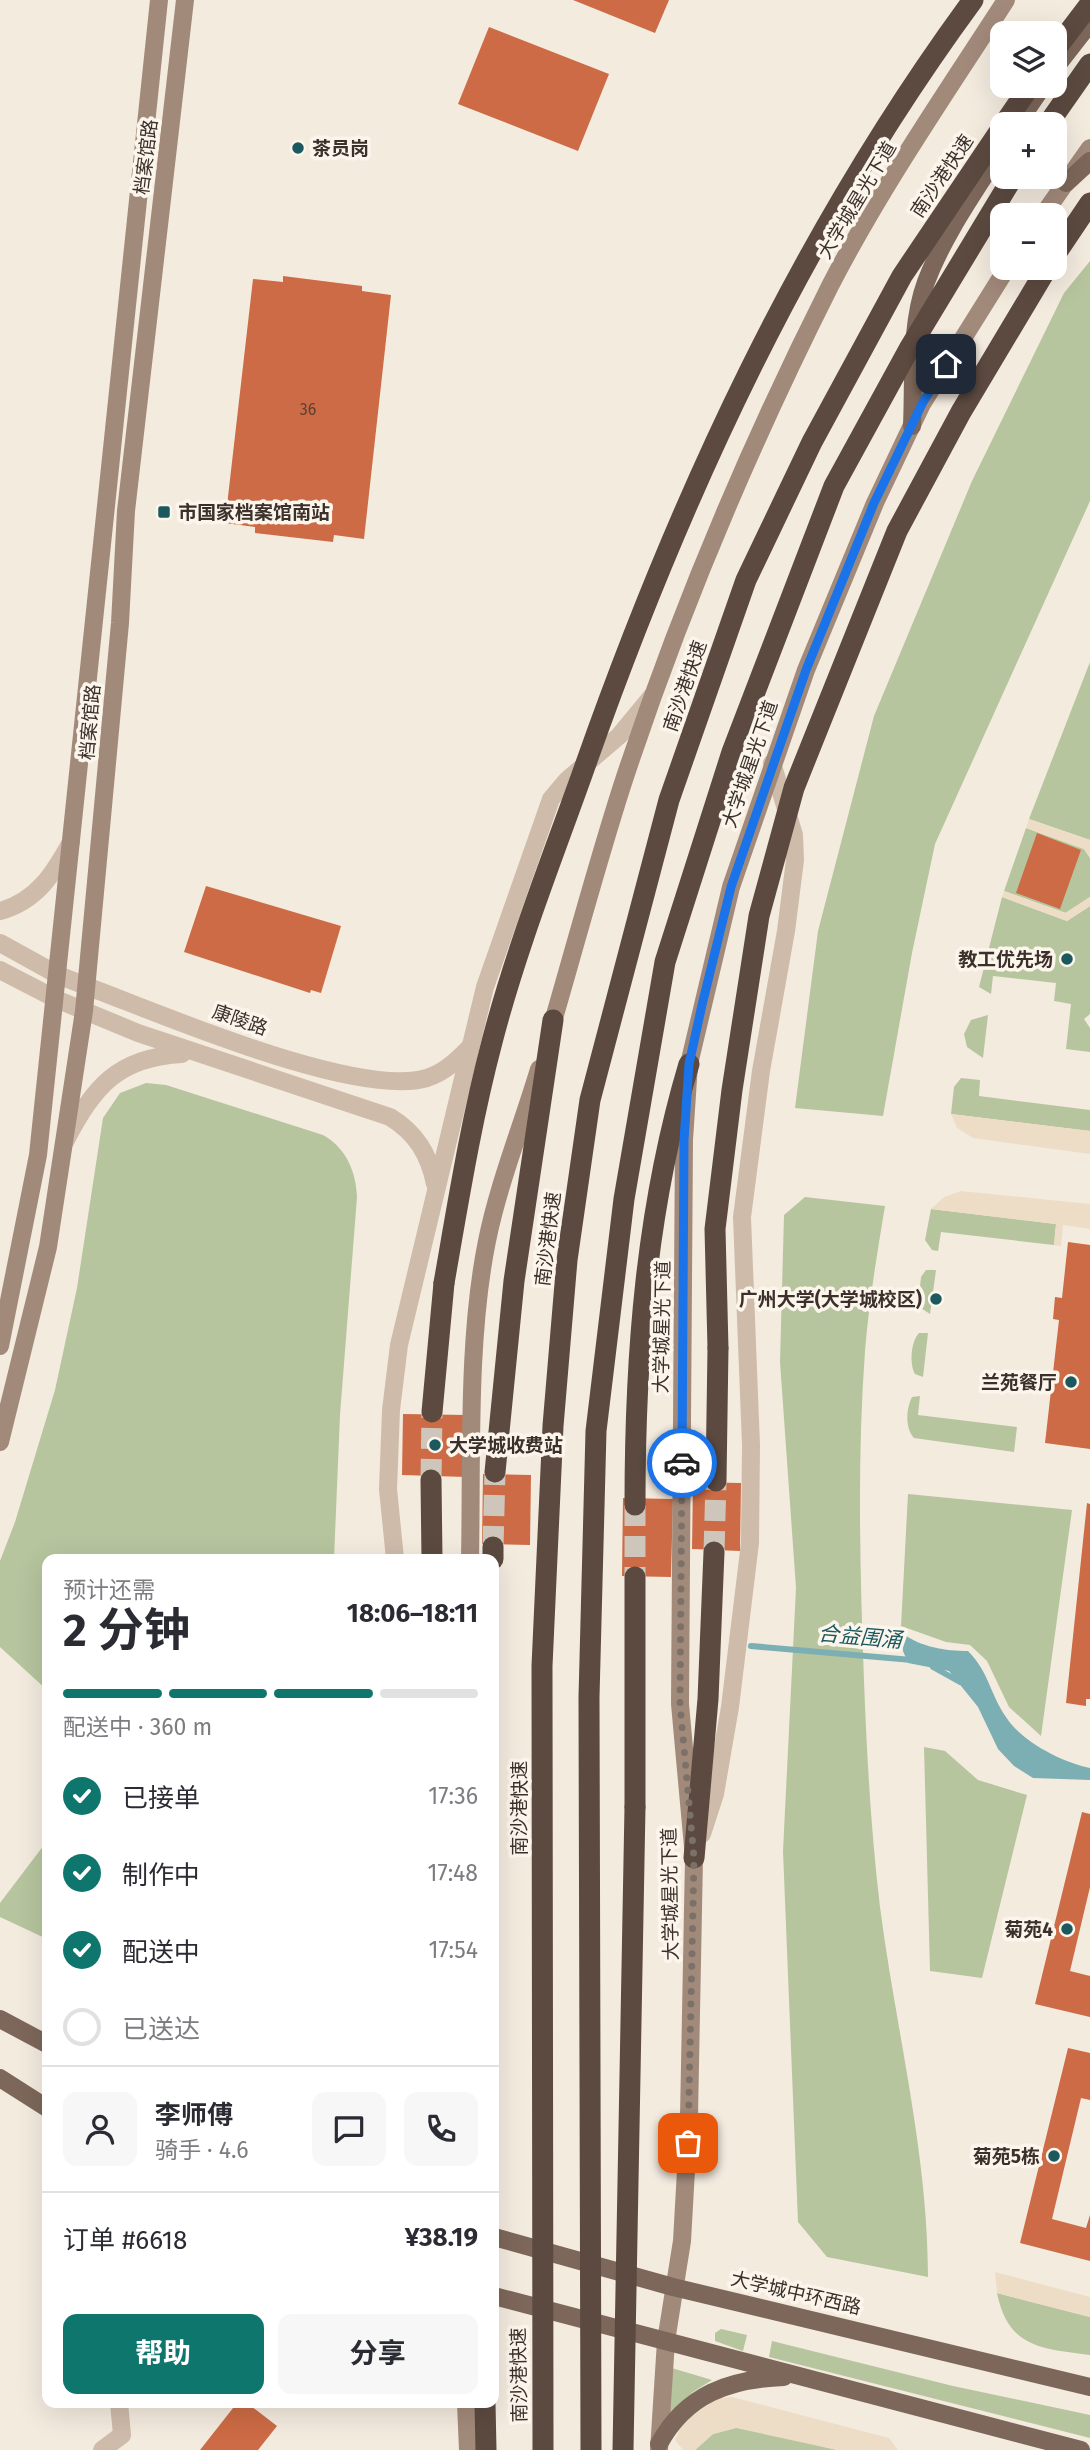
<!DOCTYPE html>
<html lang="zh">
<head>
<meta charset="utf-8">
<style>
	:root { --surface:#fff; --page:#f7f7f7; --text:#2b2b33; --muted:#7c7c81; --line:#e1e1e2; --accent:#0f766e }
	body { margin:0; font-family:"Fira Sans","Noto Sans SC",sans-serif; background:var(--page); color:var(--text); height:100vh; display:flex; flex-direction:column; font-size:26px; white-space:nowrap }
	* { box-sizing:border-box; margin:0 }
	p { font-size:23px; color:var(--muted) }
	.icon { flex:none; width:38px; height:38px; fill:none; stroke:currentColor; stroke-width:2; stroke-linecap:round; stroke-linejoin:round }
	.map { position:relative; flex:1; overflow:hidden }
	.drawer { position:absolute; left:42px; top:1554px; width:457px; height:854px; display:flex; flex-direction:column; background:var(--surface); border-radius:14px; box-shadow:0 7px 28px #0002 }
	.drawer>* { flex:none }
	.buttons { position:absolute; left:990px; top:21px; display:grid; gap:14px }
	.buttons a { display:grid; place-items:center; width:77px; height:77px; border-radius:14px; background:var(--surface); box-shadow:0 7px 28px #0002; font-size:35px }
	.pin { position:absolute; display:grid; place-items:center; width:60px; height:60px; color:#fff; margin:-30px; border-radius:14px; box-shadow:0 4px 10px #0006 }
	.courier { position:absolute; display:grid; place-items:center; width:70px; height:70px; margin:-35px; border:5px solid #1a73e8; border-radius:50%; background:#fff; color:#222; box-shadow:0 2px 9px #0007 }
	.head em { font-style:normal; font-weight:700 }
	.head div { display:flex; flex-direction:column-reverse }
	.head { display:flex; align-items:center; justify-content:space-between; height:119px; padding:0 21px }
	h1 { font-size:46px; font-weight:700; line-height:52px }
	.bar { display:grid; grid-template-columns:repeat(4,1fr); gap:10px 7px; align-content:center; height:84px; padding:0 21px }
	.bar i { height:9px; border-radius:5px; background:var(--line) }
	.bar .selected { background:var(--accent) }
	.bar p { grid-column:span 4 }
	.line { display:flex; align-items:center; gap:18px; padding:0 21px; border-top:2px solid var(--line) }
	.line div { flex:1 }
	.round { display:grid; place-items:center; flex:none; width:74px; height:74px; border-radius:14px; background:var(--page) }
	ol { padding:0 21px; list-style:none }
	li { display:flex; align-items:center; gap:21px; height:77px }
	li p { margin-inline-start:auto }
	li .icon { padding:7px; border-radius:50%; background:var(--accent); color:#fff; stroke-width:4 }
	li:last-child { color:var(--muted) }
	li i { width:38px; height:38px; border:4px solid var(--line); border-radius:50% }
	.action { display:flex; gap:14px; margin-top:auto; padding:14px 21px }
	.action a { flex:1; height:80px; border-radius:14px; background:var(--accent); color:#fff; font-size:28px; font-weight:700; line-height:80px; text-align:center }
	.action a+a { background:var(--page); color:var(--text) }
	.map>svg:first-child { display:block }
</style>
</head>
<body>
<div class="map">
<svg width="1090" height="2450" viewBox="0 0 1090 2450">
	<rect width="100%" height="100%" fill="#f4ebdf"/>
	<!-- green -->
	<g fill="#b6c59e">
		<path d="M 1090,261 L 1090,501 L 935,844 L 912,953 L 883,1116 L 795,1108 L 818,931 L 874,716 L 972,481 L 1064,293 Z"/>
		<path d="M 1090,662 L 1090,840 L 1029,819 Z"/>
		<path d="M 1026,828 L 1084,849 L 1090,858 L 1090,897 L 1066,913 L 1004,891 Z"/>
		<path d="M 1002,897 L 1067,921 L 1090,906 L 1090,1014 L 1084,1019 L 1090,1028 L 1090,1052 L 1066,1049 L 1071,1004 L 1054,1001 L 1056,983 L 993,976 L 991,994 L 979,987 Z"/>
		<path d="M 988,1015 L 983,1058 L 967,1047 L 964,1034 L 971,1020 Z"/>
		<path d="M 961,1078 L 980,1080 L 979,1096 L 1090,1110 L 1090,1131 L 951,1114 L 954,1087 Z"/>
		<path d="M 146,1083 L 166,1085 L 323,1135 C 346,1148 356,1171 357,1197 L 340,1415 L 334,1559 L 47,1559 L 47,1690 L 0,1647 L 0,1561 L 15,1522 L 55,1390 L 77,1288 L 103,1118 L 120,1093 Z"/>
		<path d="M 805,1197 L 885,1206 C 877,1254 869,1302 865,1351 C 857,1460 860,1571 864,1681 C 867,1757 871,1832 880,1907 C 896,2031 928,2152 928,2277 L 827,2257 L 798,2222 L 783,1851 L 796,1588 L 780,1362 L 784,1215 Z"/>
		<path d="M 931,1209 L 1056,1224 L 1054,1245 L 941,1232 L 938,1251 L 932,1250 L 925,1240 Z"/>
		<path d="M 926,1270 L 936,1270 L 930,1314 L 918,1306 L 921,1277 Z"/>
		<path d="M 919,1333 L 928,1333 L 923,1377 L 915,1374 C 909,1364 911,1341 919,1333 Z"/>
		<path d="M 920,1396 L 918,1415 L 1017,1427 L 1014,1452 L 914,1438 C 905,1428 906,1409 912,1397 Z"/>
		<path d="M 908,1494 L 1072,1510 L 1041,1736 L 1009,1707 L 987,1661 L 970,1645 L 946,1642 L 901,1626 Z"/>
		<path d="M 924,1747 L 945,1751 L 978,1780 L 1027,1795 L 982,1978 L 930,1971 Z"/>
		<path d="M 47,1841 L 47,1939 L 0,1917 L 0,1903 Z"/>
		<path d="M 997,2293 L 1090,2317 L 1090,2355 C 1042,2349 1008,2348 997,2293 Z"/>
		<path d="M 721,2329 L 747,2335 L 743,2351 L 715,2341 L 715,2333 Z"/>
		<path d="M 772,2341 L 953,2386 L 1090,2415 L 1090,2438 L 769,2357 Z"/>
		<path d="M 665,2366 L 712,2380 L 693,2392 L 665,2418 Z"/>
		<path d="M 735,2428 L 748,2428 L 837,2450 L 695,2450 L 713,2434 Z"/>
	</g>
	<!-- plaza -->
	<g fill="#edddc6">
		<path d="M 1029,819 L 1090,840 L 1090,858 L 1084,849 L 1026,828 Z"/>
		<path d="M 1004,891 L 1065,913 L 1090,897 L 1090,906 L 1067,921 L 1002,897 Z"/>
		<path d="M 951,1114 L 1090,1131 L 1090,1154 L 973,1138 L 957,1128 Z"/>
		<path d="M 961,1191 L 1090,1204 L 1090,1229 L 1063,1225 L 1061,1246 L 1054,1245 L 1056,1224 L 931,1209 L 944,1197 Z"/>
		<path d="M 995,2272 L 1090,2297 L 1090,2317 L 997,2293 Z"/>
		<path d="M 732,2397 L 889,2438 L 898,2450 L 837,2450 L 736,2428 L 713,2434 L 695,2450 L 683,2450 L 675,2440 L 683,2422 L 718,2398 Z"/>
	</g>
	<!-- water -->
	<path fill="#7cafb3" d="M 902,1633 C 920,1647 946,1651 968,1651 C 989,1672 990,1694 1006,1717 C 1022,1742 1062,1762 1090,1768 L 1090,1780 L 1033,1778 L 1014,1766 L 998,1749 L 978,1707 L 949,1671 L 908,1663 L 903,1651 Z"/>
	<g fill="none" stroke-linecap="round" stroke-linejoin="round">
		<!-- stream -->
		<g stroke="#7cafb3" stroke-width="6">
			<path d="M 751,1646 L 912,1660"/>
			<path d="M 933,1667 L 960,1682"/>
		</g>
	</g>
	<!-- building -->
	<g fill="#cc6b45">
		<path d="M 573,0 L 669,0 L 655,33 Z"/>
		<path d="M 489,27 L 609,74 L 578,151 L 458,104 Z"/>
		<path d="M 283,276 L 362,286 L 362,291 L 391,295 L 364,539 L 334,535 L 333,542 L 255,533 L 255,527 L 225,523 L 253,279 L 283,282 Z"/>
		<path d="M 1037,833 L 1081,850 L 1060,909 L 1016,893 Z"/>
		<path d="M 206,886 L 341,926 L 321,993 L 311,990 L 310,993 L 184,952 Z"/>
		<path d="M 1068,1242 L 1090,1245 L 1090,1449 L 1045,1443 L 1059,1320 L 1053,1319 L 1055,1297 L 1062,1298 Z"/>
		<path d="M 403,1414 L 467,1415 L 466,1477 L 402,1475 Z"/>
		<path d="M 483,1474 L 531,1475 L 530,1545 L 482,1544 Z"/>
		<path d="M 693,1482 L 741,1483 L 740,1551 L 692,1549 Z"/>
		<path d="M 623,1498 L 673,1499 L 671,1577 L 622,1576 Z"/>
		<path d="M 1087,1503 L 1090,1504 L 1090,1699 L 1086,1699 L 1086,1706 L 1066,1703 Z"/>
		<path d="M 1082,1812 L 1090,1814 L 1090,1887 L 1070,1971 L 1090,1976 L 1090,2017 L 1035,2004 Z"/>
		<path d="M 1068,2048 L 1090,2053 L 1090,2100 L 1081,2098 L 1052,2219 L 1086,2228 L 1090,2215 L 1090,2261 L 1020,2243 Z"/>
		<path d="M 237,2403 L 247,2403 L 277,2426 L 258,2450 L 200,2450 Z"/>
	</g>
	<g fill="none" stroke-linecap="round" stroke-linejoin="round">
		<!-- motorway-tunnel -->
		<g stroke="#cfc6bb" stroke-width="21" stroke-dasharray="21 10" stroke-linecap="butt">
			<path d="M 431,1480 L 432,1412"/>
			<path d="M 635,1505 L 635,1577"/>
			<path d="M 493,1547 L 495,1472"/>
			<path d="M 714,1552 L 716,1481"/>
		</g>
		<!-- minor -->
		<path stroke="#cebbaa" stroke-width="18" d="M 102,2450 L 122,2435 L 119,2403"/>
		<!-- tertiary -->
		<g stroke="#cebbaa" stroke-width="18">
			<path d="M 0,911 C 37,901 54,873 71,842"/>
			<path d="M 0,943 L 58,975 L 86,986 C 159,1013 356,1099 427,1078 C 445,1072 456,1061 469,1048"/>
			<path d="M 0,970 L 56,999 L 138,1033 L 390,1117 C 416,1133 429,1154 435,1184"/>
			<path d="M 65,1142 C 92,1088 118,1057 182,1054"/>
			<path d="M 395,1559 L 388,1489 L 391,1410 L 399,1345 L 485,987 L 551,799 L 567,780 L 619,736 L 652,696"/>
			<path d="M 702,1834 L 715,1794 L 730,1707 L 750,1543 L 751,1445 L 742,1217 L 761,1071 L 786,931 L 795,860 L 794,835 L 772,763"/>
		</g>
		<!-- secondary -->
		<g stroke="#a28a7b" stroke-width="18">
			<path d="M 1043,215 L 1090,148"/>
			<path d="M 550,1032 C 574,950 596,867 622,786 C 678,615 749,447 830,286 C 881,187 946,93 1006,0"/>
			<path d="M 0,1346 L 38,1155 L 159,0"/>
			<path d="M 0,1442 L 48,1247 L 84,1011 L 120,623 L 126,511 L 185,0"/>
			<path d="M 470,1559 C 472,1459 467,1339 487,1241 C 499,1182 522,1126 539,1069"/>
			<path d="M 466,2403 L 468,2450"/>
			<path d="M 659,2450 L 666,2341 L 682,2241 L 689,2117 L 694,1858 L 680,1704 L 684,1140 L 689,1064 L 731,887 L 806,670 L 875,503 L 922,404 L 1007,268"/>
		</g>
		<!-- primary -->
		<g stroke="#7d675a" stroke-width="18">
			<path d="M 1055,68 L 1090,23"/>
			<path d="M 1017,124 L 1043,86"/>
			<path d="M 1066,183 L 1090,161"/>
			<path d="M 912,426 C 914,380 910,325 926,282 C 944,234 976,190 1003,147"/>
			<path d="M 0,2019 L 47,2044"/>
			<path d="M 0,2078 L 47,2108"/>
			<path d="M 494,2237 L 673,2287 L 1090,2387"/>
			<path d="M 494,2296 L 1081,2450"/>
			<path d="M 659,2444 C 686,2394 730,2379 784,2377"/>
		</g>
		<!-- motorway -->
		<g stroke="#5c4a40" stroke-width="21">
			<path d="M 1055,50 L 1090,4"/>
			<path d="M 1004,124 L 1030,86"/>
			<path d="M 1048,124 L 1090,64"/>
			<path d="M 1055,255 L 1090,203"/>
			<path d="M 432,1412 L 444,1283"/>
			<path d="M 495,1472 L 514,1281 L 553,1020"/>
			<path d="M 431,1480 L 432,1559"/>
			<path d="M 716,1481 L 718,1348"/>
			<path d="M 635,1505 C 635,1355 646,1208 689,1064"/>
			<path d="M 493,1559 L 493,1547"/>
			<path d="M 635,1807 L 635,1577"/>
			<path d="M 694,1858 L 708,1699 L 714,1552"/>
			<path d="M 485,2403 L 486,2450"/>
		</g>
		<!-- motorway-bridge -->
		<g stroke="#5c4a40" stroke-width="21">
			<path d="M 444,1283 C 458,1203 471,1121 492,1042 C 516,949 552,859 584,769 C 680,496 801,234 973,0"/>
			<path d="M 718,1348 L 715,1229 L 732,1090 L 759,916 L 794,788 L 897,531 L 961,412 L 1047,268"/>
			<path d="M 543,2450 L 542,1666 L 553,1426 L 567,1260 L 590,1100 L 669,800 L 746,580 L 812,442 L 902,276 L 1003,126"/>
			<path d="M 591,2450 L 589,1697 L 596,1431 L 624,1199 L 665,962 L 732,752 L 834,486 L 909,349 L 1013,177"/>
			<path d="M 623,2450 L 635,1807"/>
		</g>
	</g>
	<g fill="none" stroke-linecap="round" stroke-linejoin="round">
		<!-- done -->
		<path stroke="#7c7169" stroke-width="7" stroke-dasharray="0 12.6" d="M 682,1463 L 680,1704 L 694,1858 L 688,2143"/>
		<!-- route -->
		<path stroke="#1a73e8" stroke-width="9" d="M 682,1463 L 684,1140 L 689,1064 L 702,1005 L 731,887 L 806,670 L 874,503 L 922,404 L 946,364"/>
	</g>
	<!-- markers -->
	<g fill="#1c595f" stroke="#fbf5ec" stroke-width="2.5">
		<circle cx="298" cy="148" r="7"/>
		<rect x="157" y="505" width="14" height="14" rx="3.5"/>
		<circle cx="1067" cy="959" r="7"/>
		<circle cx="936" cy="1299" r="7"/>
		<circle cx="1071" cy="1382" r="7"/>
		<circle cx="435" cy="1445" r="7"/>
		<circle cx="1067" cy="1929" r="7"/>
		<circle cx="1054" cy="2156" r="7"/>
	</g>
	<g text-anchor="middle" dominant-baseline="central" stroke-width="7" stroke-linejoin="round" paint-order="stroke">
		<!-- number labels -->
		<g font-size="16" fill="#5f3f31">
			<text x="308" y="409">36</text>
		</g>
		<!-- poi labels -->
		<g font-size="19" font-weight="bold" fill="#3b302a" stroke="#fbf5ec" text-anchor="end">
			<text x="312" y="148" text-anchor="start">茶员岗</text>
			<text x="178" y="512" text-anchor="start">市国家档案馆南站</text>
			<text x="1053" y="959">教工优先场</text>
			<text x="922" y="1299">广州大学(大学城校区)</text>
			<text x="1057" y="1382">兰苑餐厅</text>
			<text x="449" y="1445" text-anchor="start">大学城收费站</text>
			<text x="1053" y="1929">菊苑4</text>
			<text x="1040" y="2156">菊苑5栋</text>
		</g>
		<!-- street labels -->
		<g font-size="19" fill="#3b302a" stroke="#fbf5ec">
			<text transform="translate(146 157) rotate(-83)">档案馆路</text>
			<text transform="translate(942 176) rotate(-56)">南沙港快速</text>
			<text transform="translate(857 200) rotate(-59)">大学城星光下道</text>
			<text transform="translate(685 686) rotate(-71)">南沙港快速</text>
			<text transform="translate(90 722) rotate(-85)">档案馆路</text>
			<text transform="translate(750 764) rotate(-71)">大学城星光下道</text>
			<text transform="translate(240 1020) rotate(19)">康陵路</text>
			<text transform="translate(548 1239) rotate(-83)">南沙港快速</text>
			<text transform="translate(662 1327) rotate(-89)">大学城星光下道</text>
			<text transform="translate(519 1808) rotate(-90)">南沙港快速</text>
			<text transform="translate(670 1894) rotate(-91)">大学城星光下道</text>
			<text transform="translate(796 2293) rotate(13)">大学城中环西路</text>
			<text transform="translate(519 2375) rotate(-91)">南沙港快速</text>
		</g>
		<!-- water labels -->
		<g font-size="21" font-style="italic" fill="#1c595f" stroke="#fbf5ec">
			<text transform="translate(860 1637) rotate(5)">合益围涌</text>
		</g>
	</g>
</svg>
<div class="buttons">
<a><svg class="icon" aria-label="layers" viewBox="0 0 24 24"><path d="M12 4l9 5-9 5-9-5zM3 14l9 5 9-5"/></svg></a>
<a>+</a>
<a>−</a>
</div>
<div class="pin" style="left:688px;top:2143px;background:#ea580c"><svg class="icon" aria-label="bag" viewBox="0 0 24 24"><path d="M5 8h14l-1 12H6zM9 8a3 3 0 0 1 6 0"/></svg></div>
<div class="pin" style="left:946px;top:364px;background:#1f2937"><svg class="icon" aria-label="home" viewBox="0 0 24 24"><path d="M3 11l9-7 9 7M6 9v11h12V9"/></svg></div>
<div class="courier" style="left:682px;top:1463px"><svg class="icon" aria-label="car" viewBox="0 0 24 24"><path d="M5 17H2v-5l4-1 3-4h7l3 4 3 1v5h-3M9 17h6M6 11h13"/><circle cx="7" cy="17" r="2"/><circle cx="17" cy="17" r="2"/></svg></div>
<section class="drawer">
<div class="head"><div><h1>2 分钟</h1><p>预计还需</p></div><em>18:06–18:11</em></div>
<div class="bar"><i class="selected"></i><i class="selected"></i><i class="selected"></i><i></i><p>配送中 · 360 m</p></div>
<ol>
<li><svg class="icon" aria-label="check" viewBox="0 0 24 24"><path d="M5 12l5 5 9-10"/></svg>已接单<p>17:36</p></li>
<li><svg class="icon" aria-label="check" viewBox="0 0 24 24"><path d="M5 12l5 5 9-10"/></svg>制作中<p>17:48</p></li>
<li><svg class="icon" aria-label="check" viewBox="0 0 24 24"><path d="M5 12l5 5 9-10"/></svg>配送中<p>17:54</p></li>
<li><i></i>已送达</li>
</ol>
<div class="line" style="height:126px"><a class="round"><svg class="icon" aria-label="person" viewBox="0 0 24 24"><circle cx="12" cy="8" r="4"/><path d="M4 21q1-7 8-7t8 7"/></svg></a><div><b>李师傅</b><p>骑手 · 4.6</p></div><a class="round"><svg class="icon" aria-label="chat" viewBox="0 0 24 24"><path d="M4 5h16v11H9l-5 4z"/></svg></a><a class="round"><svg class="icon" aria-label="phone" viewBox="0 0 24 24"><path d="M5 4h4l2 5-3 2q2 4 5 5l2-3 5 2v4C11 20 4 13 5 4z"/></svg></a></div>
<div class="line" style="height:91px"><div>订单 #6618</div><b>¥38.19</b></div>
<div class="action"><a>帮助</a><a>分享</a></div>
</section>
</div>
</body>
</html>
